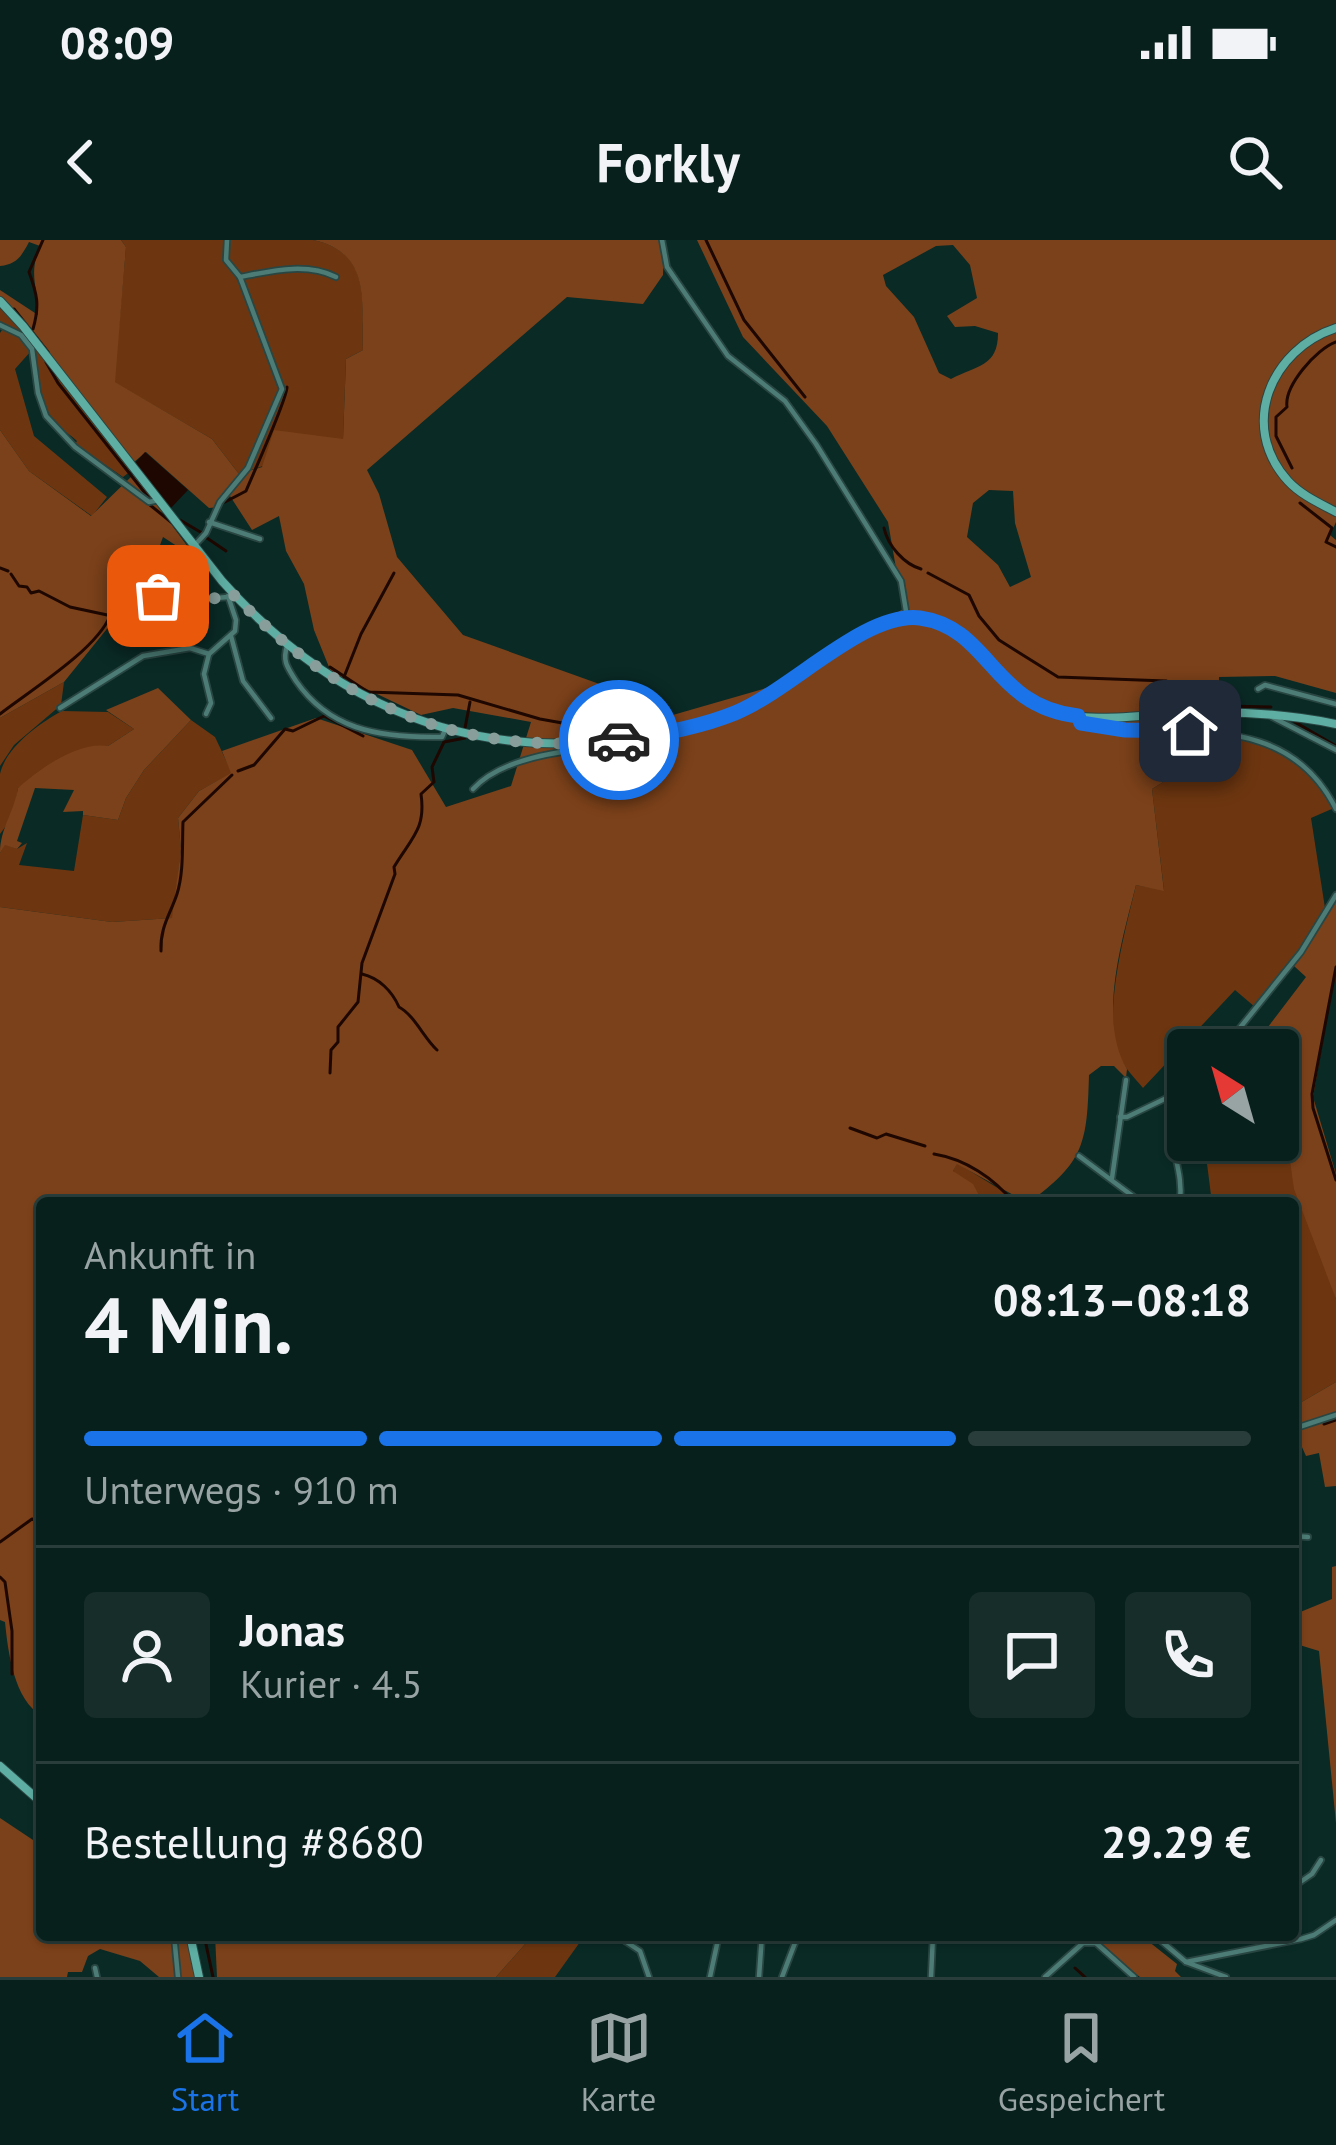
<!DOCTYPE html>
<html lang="de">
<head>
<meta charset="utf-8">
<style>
	:root { --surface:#08201c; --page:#162d29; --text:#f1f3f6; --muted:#98a3a3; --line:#293e3b; --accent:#1a73e8 }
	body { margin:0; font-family:"PT Sans",sans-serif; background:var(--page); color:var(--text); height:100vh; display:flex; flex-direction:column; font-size:45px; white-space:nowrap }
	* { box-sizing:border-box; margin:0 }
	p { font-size:39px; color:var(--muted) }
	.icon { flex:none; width:66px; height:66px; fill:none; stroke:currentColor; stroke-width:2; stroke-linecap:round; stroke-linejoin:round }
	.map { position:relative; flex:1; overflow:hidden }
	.panel { position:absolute; left:36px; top:957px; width:1263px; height:744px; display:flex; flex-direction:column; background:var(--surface); border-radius:12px; box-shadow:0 3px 9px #0004,0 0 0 3px var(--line) }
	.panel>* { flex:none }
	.needle { width:78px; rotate:323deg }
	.fabs { position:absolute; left:1167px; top:789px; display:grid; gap:24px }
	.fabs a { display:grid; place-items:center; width:132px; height:132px; border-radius:12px; background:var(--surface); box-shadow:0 3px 9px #0004,0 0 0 3px var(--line); font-size:60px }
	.pin { position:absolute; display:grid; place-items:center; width:102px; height:102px; color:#fff; margin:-51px; border-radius:24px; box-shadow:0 6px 18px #0006 }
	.courier { position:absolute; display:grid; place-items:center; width:120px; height:120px; margin:-60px; border:9px solid #1a73e8; border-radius:50%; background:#fff; color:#222; box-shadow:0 3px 15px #0007 }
	.head em { font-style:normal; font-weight:700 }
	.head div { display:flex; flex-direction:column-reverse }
	.head { display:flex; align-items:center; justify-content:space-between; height:204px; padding:0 48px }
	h1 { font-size:78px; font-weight:700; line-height:90px }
	.bar { display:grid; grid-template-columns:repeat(4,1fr); gap:18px 12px; align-content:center; height:144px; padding:0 48px }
	.bar i { height:15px; border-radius:9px; background:var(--line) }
	.bar .selected { background:var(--accent) }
	.bar p { grid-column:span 4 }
	.line { display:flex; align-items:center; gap:30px; padding:0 48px; border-top:3px solid var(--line) }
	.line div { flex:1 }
	.round { display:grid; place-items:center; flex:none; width:126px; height:126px; border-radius:12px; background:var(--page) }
	.status { display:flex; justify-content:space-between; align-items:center; height:84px; padding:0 60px; background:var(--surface); direction:ltr }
	.status svg { height:33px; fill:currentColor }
	header { display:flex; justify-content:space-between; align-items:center; height:156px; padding:0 48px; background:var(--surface); font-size:54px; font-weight:700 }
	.menu { display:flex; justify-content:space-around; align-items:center; height:168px; border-top:3px solid var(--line); background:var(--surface); font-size:33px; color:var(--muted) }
	.menu a { display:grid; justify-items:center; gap:6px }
	.menu .selected { color:var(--accent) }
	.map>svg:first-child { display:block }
</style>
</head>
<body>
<div class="status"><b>08:09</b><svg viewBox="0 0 49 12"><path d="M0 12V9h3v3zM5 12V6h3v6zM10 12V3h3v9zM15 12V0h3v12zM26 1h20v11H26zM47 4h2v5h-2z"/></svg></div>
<header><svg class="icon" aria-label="back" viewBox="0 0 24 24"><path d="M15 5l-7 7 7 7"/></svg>Forkly<svg class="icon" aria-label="search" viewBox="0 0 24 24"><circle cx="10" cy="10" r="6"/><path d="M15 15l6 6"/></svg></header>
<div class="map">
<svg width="1336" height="1737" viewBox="0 0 1336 1737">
	<rect width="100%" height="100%" fill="#0a2a26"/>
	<!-- green -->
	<g fill="#6d3610">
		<path d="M 121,0 L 313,0 C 373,13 361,61 363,110 L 346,119 L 343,199 L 239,234 L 212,199 L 114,142 L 126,7 Z"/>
		<path d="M 0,65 L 9,73 L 132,230 L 123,237 L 75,204 L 77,201 C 65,190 51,184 43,169 C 23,130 56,107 0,83 Z"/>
		<path d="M 4,87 L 17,93 L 31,111 L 15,129 L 34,196 L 107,257 L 92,276 L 29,231 L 0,190 L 0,93 Z"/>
		<path d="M 64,442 L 61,465 L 14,505 L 0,526 L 0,478 Z"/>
		<path d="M 62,471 L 108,472 L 134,489 L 108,506 L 18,548 L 14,575 L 0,594 C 0,575 0,552 0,534 C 6,507 40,483 62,471 Z"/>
		<path d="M 191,480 L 215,497 L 232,533 L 199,551 L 178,578 L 181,609 L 173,678 L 112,682 L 0,667 L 0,613 L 5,604 L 17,609 L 27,603 L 19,625 L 74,631 L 83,575 L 118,580 L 126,558 L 144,530 Z"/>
		<path d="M 1242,499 C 1290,513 1306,527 1334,568 L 1311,578 L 1325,668 L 1298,711 L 1255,767 L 1235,750 L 1143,848 C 1135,838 1125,829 1120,817 C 1101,776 1126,688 1136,645 L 1164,650 L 1152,549 L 1218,508 Z"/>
		<path d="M 1286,805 L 1279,842 L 1336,1059 L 1336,1142 L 1293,1167 L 1293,963 L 1212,963 L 1204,900 L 1278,900 L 1278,811 Z"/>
		<path d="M 957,923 L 1022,963 L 983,963 L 953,931 Z"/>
		<path d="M 533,1695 L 567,1695 L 580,1702 L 555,1737 L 496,1737 Z"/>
	</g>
	<!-- forest -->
	<g fill="#7b411a" fill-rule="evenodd">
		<path d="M 0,0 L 121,0 L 126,7 L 115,142 L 212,199 L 239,234 L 262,227 L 274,190 L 343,199 L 346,119 L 363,110 C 361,61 372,13 313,0 L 664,0 L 663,35 L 643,64 L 567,57 L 367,230 L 379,254 L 397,317 L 463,395 L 619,451 L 652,481 L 780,444 L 903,369 L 888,282 L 827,186 L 743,97 L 697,0 L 1336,0 L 1336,282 L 1330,295 L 1336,300 L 1336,453 L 1275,436 L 1219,437 L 1218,508 L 1152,549 L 1164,651 L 1136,645 C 1123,697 1097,780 1127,829 L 1126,838 L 1114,826 L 1101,826 L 1089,835 C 1087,903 1085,922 1028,963 L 957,924 L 953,931 L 973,944 L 983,963 L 42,963 L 42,1476 C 14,1460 8,1412 5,1382 L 0,1380 L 0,667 L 112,682 L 172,678 L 181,609 L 178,578 L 199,551 L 231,533 L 222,511 L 316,478 L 412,510 L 446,567 L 511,546 L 531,482 L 453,468 L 421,475 L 331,432 L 314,390 L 304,344 L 286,311 L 279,276 L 252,290 L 230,256 L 220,267 L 209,268 L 146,212 L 134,222 L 38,100 L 0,58 L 0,50 L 38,75 C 38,45 28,35 40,6 L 29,2 C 21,17 17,24 0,26 ZM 953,5 L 970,25 L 977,58 L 947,76 L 955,87 L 975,86 L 998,93 C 998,127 977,125 951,139 L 939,133 L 914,77 L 886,46 L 883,35 L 936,6 ZM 989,250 L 1013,251 L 1015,283 L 1031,337 L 1010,347 L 998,325 L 967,297 L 973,263 Z"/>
		<path d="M 0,190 L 29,231 L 91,276 L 134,234 L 188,307 L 186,312 L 163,297 L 148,338 L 64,442 L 0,478 Z"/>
		<path d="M 158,448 L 191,480 L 144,530 L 126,558 L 118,580 L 83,575 L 83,571 L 63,572 L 74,550 L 35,548 L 17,601 L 22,603 L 17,609 L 5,605 L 0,613 C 0,589 14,572 18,548 C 41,528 78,501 108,506 L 134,489 L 106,470 Z"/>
		<path d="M 1336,658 L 1336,727 L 1313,857 L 1336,934 L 1336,1059 L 1294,949 L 1279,842 L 1286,805 L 1268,787 L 1306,737 L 1294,726 Z"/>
		<path d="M 1336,1142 L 1336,1246 L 1325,1247 L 1319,1213 L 1306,1216 L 1293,1187 L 1293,1167 Z"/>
		<path d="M 1336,1326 L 1336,1583 L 1319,1411 L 1293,1403 L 1293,1375 L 1332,1359 L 1332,1327 Z"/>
		<path d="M 0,1578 L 42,1606 L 42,1695 L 190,1695 L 199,1737 L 159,1737 L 140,1721 L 100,1709 L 88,1716 L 82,1732 L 68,1732 L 67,1737 L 0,1737 Z"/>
		<path d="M 215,1695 L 533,1695 L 496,1737 L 217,1737 Z"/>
		<path d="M 1107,1695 L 1148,1695 L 1148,1701 L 1177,1724 L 1175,1731 L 1181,1737 L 1140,1737 L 1101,1706 Z"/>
	</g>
	<!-- water -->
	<path fill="#1e0700" d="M 145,212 L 188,250 L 171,268 L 135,223 Z"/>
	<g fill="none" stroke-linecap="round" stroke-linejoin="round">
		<!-- stream -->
		<g stroke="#1e0700" stroke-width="3">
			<path d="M 706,0 L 744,80 L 805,157"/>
			<path d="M 14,69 L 48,112"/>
			<path d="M 33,89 C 40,65 37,54 29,32 L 43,0"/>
			<path d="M 46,122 L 58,143 L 149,258"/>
			<path d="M 1292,228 L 1276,196 L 1276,177 L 1287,167 C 1284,146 1316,109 1336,102"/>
			<path d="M 225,262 L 246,251 C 254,232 287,159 287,147"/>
			<path d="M 1300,263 L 1332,288 L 1326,302 L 1336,307"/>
			<path d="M 150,265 L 171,282"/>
			<path d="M 180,280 L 202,293"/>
			<path d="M 884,288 C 888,306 904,324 921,329"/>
			<path d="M 207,298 L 226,311"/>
			<path d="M 0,328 L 8,331"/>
			<path d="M 928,333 L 969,355 L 979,376 L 999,400 L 1058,437 L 1166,441 L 1224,466 L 1271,467"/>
			<path d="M 11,334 L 19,346 L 27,347 L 31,353 L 39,351 L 70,367 L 112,376"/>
			<path d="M 330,427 L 368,452 L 458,455 L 540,479 L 568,484 L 579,481 L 620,490 L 673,486"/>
			<path d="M 344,437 L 361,394 L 394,333"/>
			<path d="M 0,474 C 31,450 96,410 110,376"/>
			<path d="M 1295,482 L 1336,506"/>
			<path d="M 465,488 L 470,462"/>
			<path d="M 238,531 L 254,525 L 285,489 L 293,491 L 324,476 L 363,496"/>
			<path d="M 161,711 C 160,687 170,675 177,654 C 184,632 182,605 183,582 L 232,535"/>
			<path d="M 1336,727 L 1312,854 L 1313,868 L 1336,940"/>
			<path d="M 362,734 C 379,738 392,751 399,767 C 414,775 424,798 437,810"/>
			<path d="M 330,833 L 331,810 L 338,802 L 338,787 L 358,762 L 362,723 L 395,634 L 394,627 C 412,597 426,589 421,554 L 434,542 L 432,527 L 444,502 L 465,498"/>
			<path d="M 850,888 L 877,898 L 886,894 L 925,906"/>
			<path d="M 934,914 C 965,919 994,938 1014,963"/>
			<path d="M 1324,1184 L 1336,1180"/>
			<path d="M 0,1302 L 32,1279 L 42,1283"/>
			<path d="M 0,1337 L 5,1342 L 12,1391 L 12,1434"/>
			<path d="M 204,1695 L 213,1737"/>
			<path d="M 1075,1728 L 1085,1737"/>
		</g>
		<defs>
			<g id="street">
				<path d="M 662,0 L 667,27 L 728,116 L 785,161 L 816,204 L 901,341 L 907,377"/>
				<path d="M 240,37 C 271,31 306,22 336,37"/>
				<path d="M 0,85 L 21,95 L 32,109 L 38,153 L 46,176 L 75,207 L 149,262 L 159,260"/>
				<path d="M 209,282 L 260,299"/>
				<path d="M 194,306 L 206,293 L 220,262 L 248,228 L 282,149 L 240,37 L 226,20 L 227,0"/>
				<path d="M 157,363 L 228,357"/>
				<path d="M 157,363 L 158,356 L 180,340"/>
				<path d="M 231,396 L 243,441 L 271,478"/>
				<path d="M 287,406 C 282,422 288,428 296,441 C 329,489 377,497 433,497 L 442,497 L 445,490"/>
				<path d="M 1258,449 L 1265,445 L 1336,464"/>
				<path d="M 60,468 L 143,416 L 190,408 L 209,414 L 235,391 L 236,380 L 228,356"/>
				<path d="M 206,474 L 211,463 L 204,434 L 209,414"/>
				<path d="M 1079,476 L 1081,483 L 1096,487 C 1186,497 1287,471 1336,569"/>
				<path d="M 1272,477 L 1336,510"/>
				<path d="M 473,549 C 497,523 542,514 576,510 L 580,504"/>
				<path d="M 1222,810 L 1301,712 L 1336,655"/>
				<path d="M 1120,877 L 1127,877 L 1177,853 L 1185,856"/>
				<path d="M 1079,916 L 1142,963"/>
				<path d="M 1112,938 L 1126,840"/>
				<path d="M 1180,963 C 1185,917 1155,895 1188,852"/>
				<path d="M 1293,1189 L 1336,1175"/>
				<path d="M 1293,1296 L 1308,1297"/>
				<path d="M 1293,1482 L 1296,1536 L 1293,1542"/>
				<path d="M 1293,1647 L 1312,1634 L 1321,1620"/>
				<path d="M 174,1695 L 178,1737"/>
				<path d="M 616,1695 L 640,1711 L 649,1737"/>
				<path d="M 1154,1695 L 1186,1722 L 1226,1737"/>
				<path d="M 1096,1703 L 1134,1737"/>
				<path d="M 1186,1722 L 1301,1699 L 1314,1695 L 1336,1680"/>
				<path d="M 95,1728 L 97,1737"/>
				<path d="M 710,1737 L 719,1695"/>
				<path d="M 759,1737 L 762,1695"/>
				<path d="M 782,1737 L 798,1695"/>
				<path d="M 931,1737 L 933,1695"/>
				<path d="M 1045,1737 L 1083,1703 L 1096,1703 L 1102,1695"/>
			</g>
			<g id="secondary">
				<path d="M 0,61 L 23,86 L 222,341 C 328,460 457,519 618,500 C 663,495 709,486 749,466 C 792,444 865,378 907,377 C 975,376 989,451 1046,470 C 1091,485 1145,474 1191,473 C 1240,471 1287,474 1336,484"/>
				<path d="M 1336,88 C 1271,109 1238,186 1288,241 C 1301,255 1319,263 1336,272"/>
				<path d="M 0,1526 L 42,1563"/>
				<path d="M 190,1695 L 199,1737"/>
			</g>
		</defs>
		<!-- street casing -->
		<use href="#street" stroke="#294643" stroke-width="8"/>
		<!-- secondary casing -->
		<use href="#secondary" stroke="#294643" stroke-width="10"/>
		<!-- street -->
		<use href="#street" stroke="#4c7c75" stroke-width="4.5"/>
		<!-- secondary -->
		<use href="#secondary" stroke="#5eaea3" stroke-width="8"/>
	</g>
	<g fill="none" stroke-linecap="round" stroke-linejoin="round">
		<!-- done -->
		<path stroke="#879e9a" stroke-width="12" stroke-dasharray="0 21.6" d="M 158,356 L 157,363 C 181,358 213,363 232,353 C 338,465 463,518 619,500"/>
		<!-- route -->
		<path stroke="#1a73e8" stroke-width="15" d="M 619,500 C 658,495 698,488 735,473 C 790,451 865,371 920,378 C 991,388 991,466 1078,476 L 1081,483 L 1125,490 L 1190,491"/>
	</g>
</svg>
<div class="fabs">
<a><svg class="needle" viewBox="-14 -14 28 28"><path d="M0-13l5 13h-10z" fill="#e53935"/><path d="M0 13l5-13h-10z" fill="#98a3a3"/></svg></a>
</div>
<div class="pin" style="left:158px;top:356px;background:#ea580c"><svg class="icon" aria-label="bag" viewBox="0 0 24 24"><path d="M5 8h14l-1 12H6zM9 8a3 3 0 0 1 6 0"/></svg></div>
<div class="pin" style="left:1190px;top:491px;background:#1f2937"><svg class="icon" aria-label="home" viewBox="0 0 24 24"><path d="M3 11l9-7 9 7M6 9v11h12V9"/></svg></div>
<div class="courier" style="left:619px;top:500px"><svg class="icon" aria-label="car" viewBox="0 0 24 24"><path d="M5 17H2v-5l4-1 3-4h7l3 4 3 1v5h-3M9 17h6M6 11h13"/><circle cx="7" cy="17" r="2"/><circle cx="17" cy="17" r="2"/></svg></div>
<section class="panel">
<div class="head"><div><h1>4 Min.</h1><p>Ankunft in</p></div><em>08:13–08:18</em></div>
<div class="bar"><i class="selected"></i><i class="selected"></i><i class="selected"></i><i></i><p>Unterwegs · 910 m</p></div>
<div class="line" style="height:216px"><a class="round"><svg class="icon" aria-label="person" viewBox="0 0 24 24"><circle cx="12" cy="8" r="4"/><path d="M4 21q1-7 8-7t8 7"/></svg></a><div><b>Jonas</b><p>Kurier · 4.5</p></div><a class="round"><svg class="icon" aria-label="chat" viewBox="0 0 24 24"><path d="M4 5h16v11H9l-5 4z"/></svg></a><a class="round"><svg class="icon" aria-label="phone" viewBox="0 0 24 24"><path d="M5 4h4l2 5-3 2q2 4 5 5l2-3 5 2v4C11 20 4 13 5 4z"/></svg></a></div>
<div class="line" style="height:156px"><div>Bestellung #8680</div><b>29.29 €</b></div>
</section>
</div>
<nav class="menu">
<a class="selected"><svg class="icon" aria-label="home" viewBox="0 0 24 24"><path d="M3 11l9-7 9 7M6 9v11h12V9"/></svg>Start</a>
<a><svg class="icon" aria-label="map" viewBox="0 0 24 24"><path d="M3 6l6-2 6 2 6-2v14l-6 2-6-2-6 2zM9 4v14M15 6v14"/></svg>Karte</a>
<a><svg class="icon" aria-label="saved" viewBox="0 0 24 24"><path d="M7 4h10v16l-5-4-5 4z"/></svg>Gespeichert</a>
</nav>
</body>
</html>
